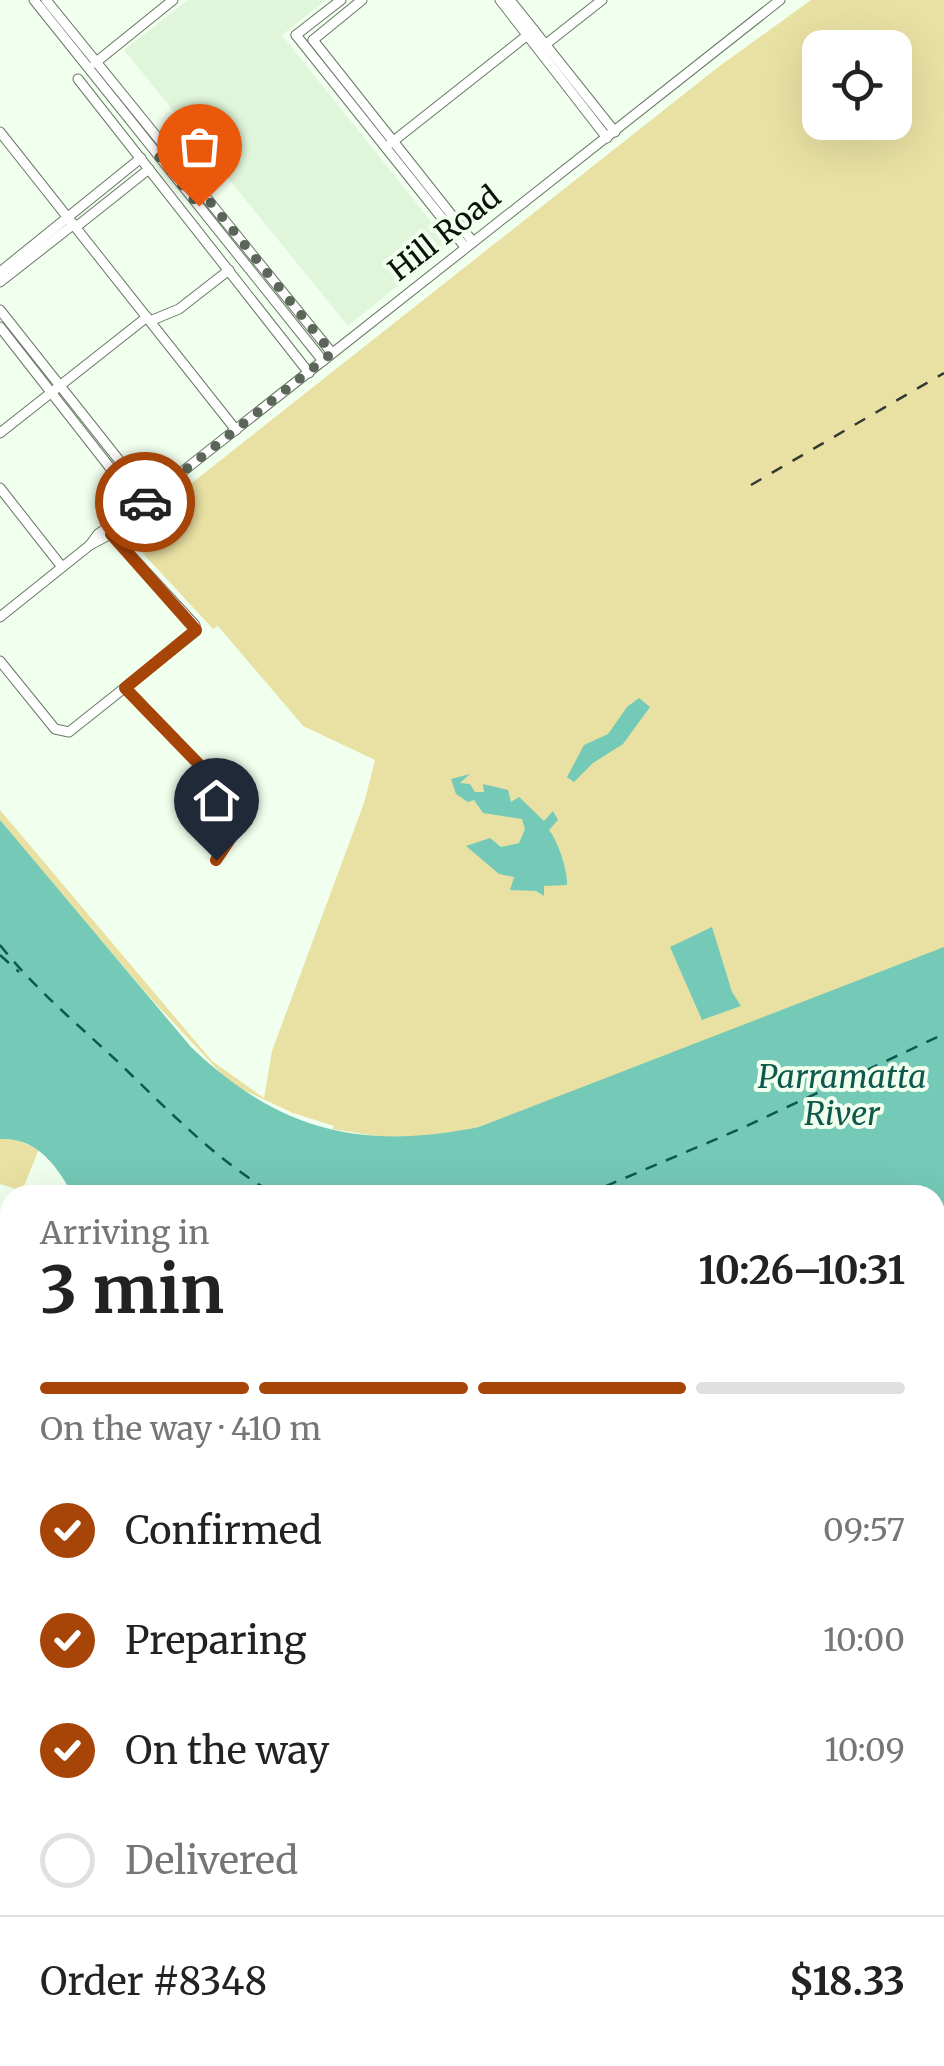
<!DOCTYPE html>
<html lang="en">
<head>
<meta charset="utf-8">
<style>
	:root { --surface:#fff; --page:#f2f2f2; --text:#222; --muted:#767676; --line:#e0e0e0; --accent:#a74407 }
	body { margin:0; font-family:Merriweather,serif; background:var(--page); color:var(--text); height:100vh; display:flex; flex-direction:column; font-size:38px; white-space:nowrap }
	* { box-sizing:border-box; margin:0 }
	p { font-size:32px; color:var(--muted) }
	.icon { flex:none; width:55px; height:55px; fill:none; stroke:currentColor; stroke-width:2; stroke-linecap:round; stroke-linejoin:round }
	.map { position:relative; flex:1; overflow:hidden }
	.sheet { position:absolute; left:0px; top:1185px; width:945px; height:882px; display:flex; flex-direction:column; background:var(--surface); border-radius:30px 30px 0 0; box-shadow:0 10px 40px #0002 }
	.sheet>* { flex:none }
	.fabs { position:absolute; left:802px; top:30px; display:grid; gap:20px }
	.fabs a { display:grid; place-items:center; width:110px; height:110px; border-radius:20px; background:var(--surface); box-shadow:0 10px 40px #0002; font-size:50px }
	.pin { position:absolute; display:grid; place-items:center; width:85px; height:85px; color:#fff; margin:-102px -42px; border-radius:50% 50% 50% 0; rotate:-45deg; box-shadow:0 0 10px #0007 }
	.pin .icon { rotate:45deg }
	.courier { position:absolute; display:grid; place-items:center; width:100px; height:100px; margin:-50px; border:8px solid #a74407; border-radius:50%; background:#fff; color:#222; box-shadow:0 2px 12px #0007 }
	.overview em { font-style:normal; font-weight:700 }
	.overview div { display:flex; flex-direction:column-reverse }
	.overview { display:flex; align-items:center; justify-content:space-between; height:170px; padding:0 40px }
	h1 { font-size:65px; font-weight:700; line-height:75px }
	.bar { display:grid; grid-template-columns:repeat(4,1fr); gap:15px 10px; align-content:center; height:120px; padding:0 40px }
	.bar i { height:12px; border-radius:8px; background:var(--line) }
	.bar .on { background:var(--accent) }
	.bar p { grid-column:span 4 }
	.line { display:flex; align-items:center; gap:25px; padding:0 40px; border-top:2px solid var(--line) }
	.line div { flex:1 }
	ol { padding:0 40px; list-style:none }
	li { display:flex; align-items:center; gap:30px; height:110px }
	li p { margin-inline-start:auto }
	li .icon { padding:10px; border-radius:50%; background:var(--accent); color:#fff; stroke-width:4 }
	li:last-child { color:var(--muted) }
	li i { width:55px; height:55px; border:5px solid var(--line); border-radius:50% }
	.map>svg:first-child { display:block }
</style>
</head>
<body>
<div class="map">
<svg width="944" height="2066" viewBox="0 0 944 2066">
	<rect width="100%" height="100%" fill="#f1ffee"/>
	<!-- built -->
	<g fill="#e0f6db">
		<path d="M 188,0 L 326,0 L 282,35 L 449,244 L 348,326 L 124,50 Z"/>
		<rect x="935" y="1515" width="9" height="493"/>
		<rect x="603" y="2058" width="171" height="8"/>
	</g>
	<!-- green -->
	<g fill="#e9e1a3" fill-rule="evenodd">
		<path d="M 811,0 L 944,0 L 944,949 L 526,1111 L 479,1127 L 431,1137 L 389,1138 L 332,1129 L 334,1126 L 293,1113 L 231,1084 L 154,1002 L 0,822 L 0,810 L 212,1061 L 264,1098 L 272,1051 L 364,803 L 375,760 L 303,726 L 218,626 L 213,629 L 126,535 L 717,68 ZM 820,48 L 895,48 L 895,122 L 820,122 Z"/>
		<path d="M 11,1138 L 39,1149 L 22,1191 L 0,1184 L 0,1139 Z"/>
	</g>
	<!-- water -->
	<g fill="#74cab7">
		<path d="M 639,698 L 650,707 L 623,744 L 593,763 L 574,782 L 567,777 L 584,745 L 608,734 L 627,707 Z"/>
		<path d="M 470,774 L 460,783 L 470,784 L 475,792 L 484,792 L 483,784 L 508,790 L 511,802 L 519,797 L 544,821 L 553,811 L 558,820 L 549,830 C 558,841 568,871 567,885 L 544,886 L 544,896 L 536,891 L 510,890 L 514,877 L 499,874 L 466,846 L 490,838 L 501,847 L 519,843 L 525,829 L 522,819 L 483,813 L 474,800 L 468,802 L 456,794 L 451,779 Z"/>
		<path d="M 0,820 L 191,1047 C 279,1131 361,1151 479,1127 L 944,947 L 944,1478 L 935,1483 L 935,1195 L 73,1195 C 57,1166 37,1137 0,1139 Z"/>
		<path d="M 712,927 L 732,992 L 741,1006 L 702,1020 L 670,947 Z"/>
	</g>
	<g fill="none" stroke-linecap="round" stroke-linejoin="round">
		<!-- ferry -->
		<g stroke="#0e584c" stroke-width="2.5" stroke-dasharray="12 10" stroke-linecap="butt">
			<path d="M 0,945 C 34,988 76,1023 116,1060 C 166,1108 215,1160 276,1195"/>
			<path d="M 0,955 L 19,972"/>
			<path d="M 585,1195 L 740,1129 L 944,1034"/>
		</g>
		<defs>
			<g id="minor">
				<path d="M 34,0 L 323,361"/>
				<path d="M 46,0 L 332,353"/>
				<path d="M 500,0 L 607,138"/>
				<path d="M 510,0 L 615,132"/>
				<path d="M 296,35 L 465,247"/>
				<path d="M 296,35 L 341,0"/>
				<path d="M 313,40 L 473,242"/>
				<path d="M 313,40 L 362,0"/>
				<path d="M 541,48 L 602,0"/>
				<path d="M 95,63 L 173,0"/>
				<path d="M 78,79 L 309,373"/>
				<path d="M 0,132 L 236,430"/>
				<path d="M 391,143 L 534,30"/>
				<path d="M 76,227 L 149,169"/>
				<path d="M 0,272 L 141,158"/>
				<path d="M 0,282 L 74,224"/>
				<path d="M 0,310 L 149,498"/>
				<path d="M 150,321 L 179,309 L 229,270"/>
				<path d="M 0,327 L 140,506"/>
				<path d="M 0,433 L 147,317"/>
				<path d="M 0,488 L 62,567"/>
				<path d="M 90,545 L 111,534 L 149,498 L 780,0"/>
				<path d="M 0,617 L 90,545 L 98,534 L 138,507"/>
				<path d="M 0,661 L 55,729 L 69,732 L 196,631 L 195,625 L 111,534"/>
				<path d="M 125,688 L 247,814 L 216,860"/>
				<path d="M 0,1290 L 10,1311"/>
				<path d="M 0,1907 L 10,1907"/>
				<path d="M 935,2020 L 944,2020"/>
				<path d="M 841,2066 L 841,2058"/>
			</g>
			<g id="major">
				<path d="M 0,1539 L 10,1539"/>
				<path d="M 185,2058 L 185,2066"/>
			</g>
		</defs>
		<!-- minor casing -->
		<use href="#minor" stroke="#697866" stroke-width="11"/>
		<!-- major casing -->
		<use href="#major" stroke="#206d49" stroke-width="14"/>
		<!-- minor -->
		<use href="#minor" stroke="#fff" stroke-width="9"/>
		<!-- major -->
		<use href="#major" stroke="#80c5a6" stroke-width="11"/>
		<!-- rail -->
		<path stroke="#333a31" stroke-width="2.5" stroke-dasharray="12 12" stroke-linecap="butt" d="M 751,485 L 944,373"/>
	</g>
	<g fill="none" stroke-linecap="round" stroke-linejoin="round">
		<!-- done -->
		<path stroke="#5c655a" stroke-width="10" stroke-dasharray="0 18" d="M 145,502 L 332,353 L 165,146 L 156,153 L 199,206"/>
		<!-- route -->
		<path stroke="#a74407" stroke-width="12" d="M 145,502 L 111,534 L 196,630 L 125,688 L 247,814 L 216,860"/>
	</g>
	<g text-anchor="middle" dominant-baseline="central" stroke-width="8" stroke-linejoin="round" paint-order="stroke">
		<!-- street labels -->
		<g font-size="30" fill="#0c120b" stroke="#f1ffee">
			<text transform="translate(444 233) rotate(-38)">Hill Road</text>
		</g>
		<!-- water labels -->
		<g font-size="32" font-style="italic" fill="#0e584c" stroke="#f1ffee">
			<text x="842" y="1077">Parramatta<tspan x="842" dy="37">River</tspan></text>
		</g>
	</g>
</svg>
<div class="fabs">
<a><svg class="icon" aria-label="locate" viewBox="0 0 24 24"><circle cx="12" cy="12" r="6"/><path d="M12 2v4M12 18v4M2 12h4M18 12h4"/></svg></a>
</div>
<div class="pin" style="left:199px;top:206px;background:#ea580c"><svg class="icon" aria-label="bag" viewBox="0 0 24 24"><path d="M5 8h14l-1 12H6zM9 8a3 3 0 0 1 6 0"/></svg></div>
<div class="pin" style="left:216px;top:860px;background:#1f2937"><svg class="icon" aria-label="home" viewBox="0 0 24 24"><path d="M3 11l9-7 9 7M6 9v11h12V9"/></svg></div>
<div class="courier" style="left:145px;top:502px"><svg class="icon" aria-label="car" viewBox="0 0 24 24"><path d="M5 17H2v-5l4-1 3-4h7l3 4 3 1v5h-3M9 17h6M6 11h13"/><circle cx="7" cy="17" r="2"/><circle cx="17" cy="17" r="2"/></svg></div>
<section class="sheet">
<div class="overview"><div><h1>3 min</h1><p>Arriving in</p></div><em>10:26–10:31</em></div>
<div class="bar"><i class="on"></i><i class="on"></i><i class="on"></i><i></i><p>On the way · 410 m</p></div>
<ol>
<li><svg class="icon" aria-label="check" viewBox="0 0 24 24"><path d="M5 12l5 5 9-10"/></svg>Confirmed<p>09:57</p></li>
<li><svg class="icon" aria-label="check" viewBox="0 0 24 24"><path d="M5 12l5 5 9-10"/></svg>Preparing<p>10:00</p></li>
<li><svg class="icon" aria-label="check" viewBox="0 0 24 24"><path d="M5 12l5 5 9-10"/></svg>On the way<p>10:09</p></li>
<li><i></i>Delivered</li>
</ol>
<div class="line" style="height:130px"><div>Order #8348</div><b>$18.33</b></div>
</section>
</div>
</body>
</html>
